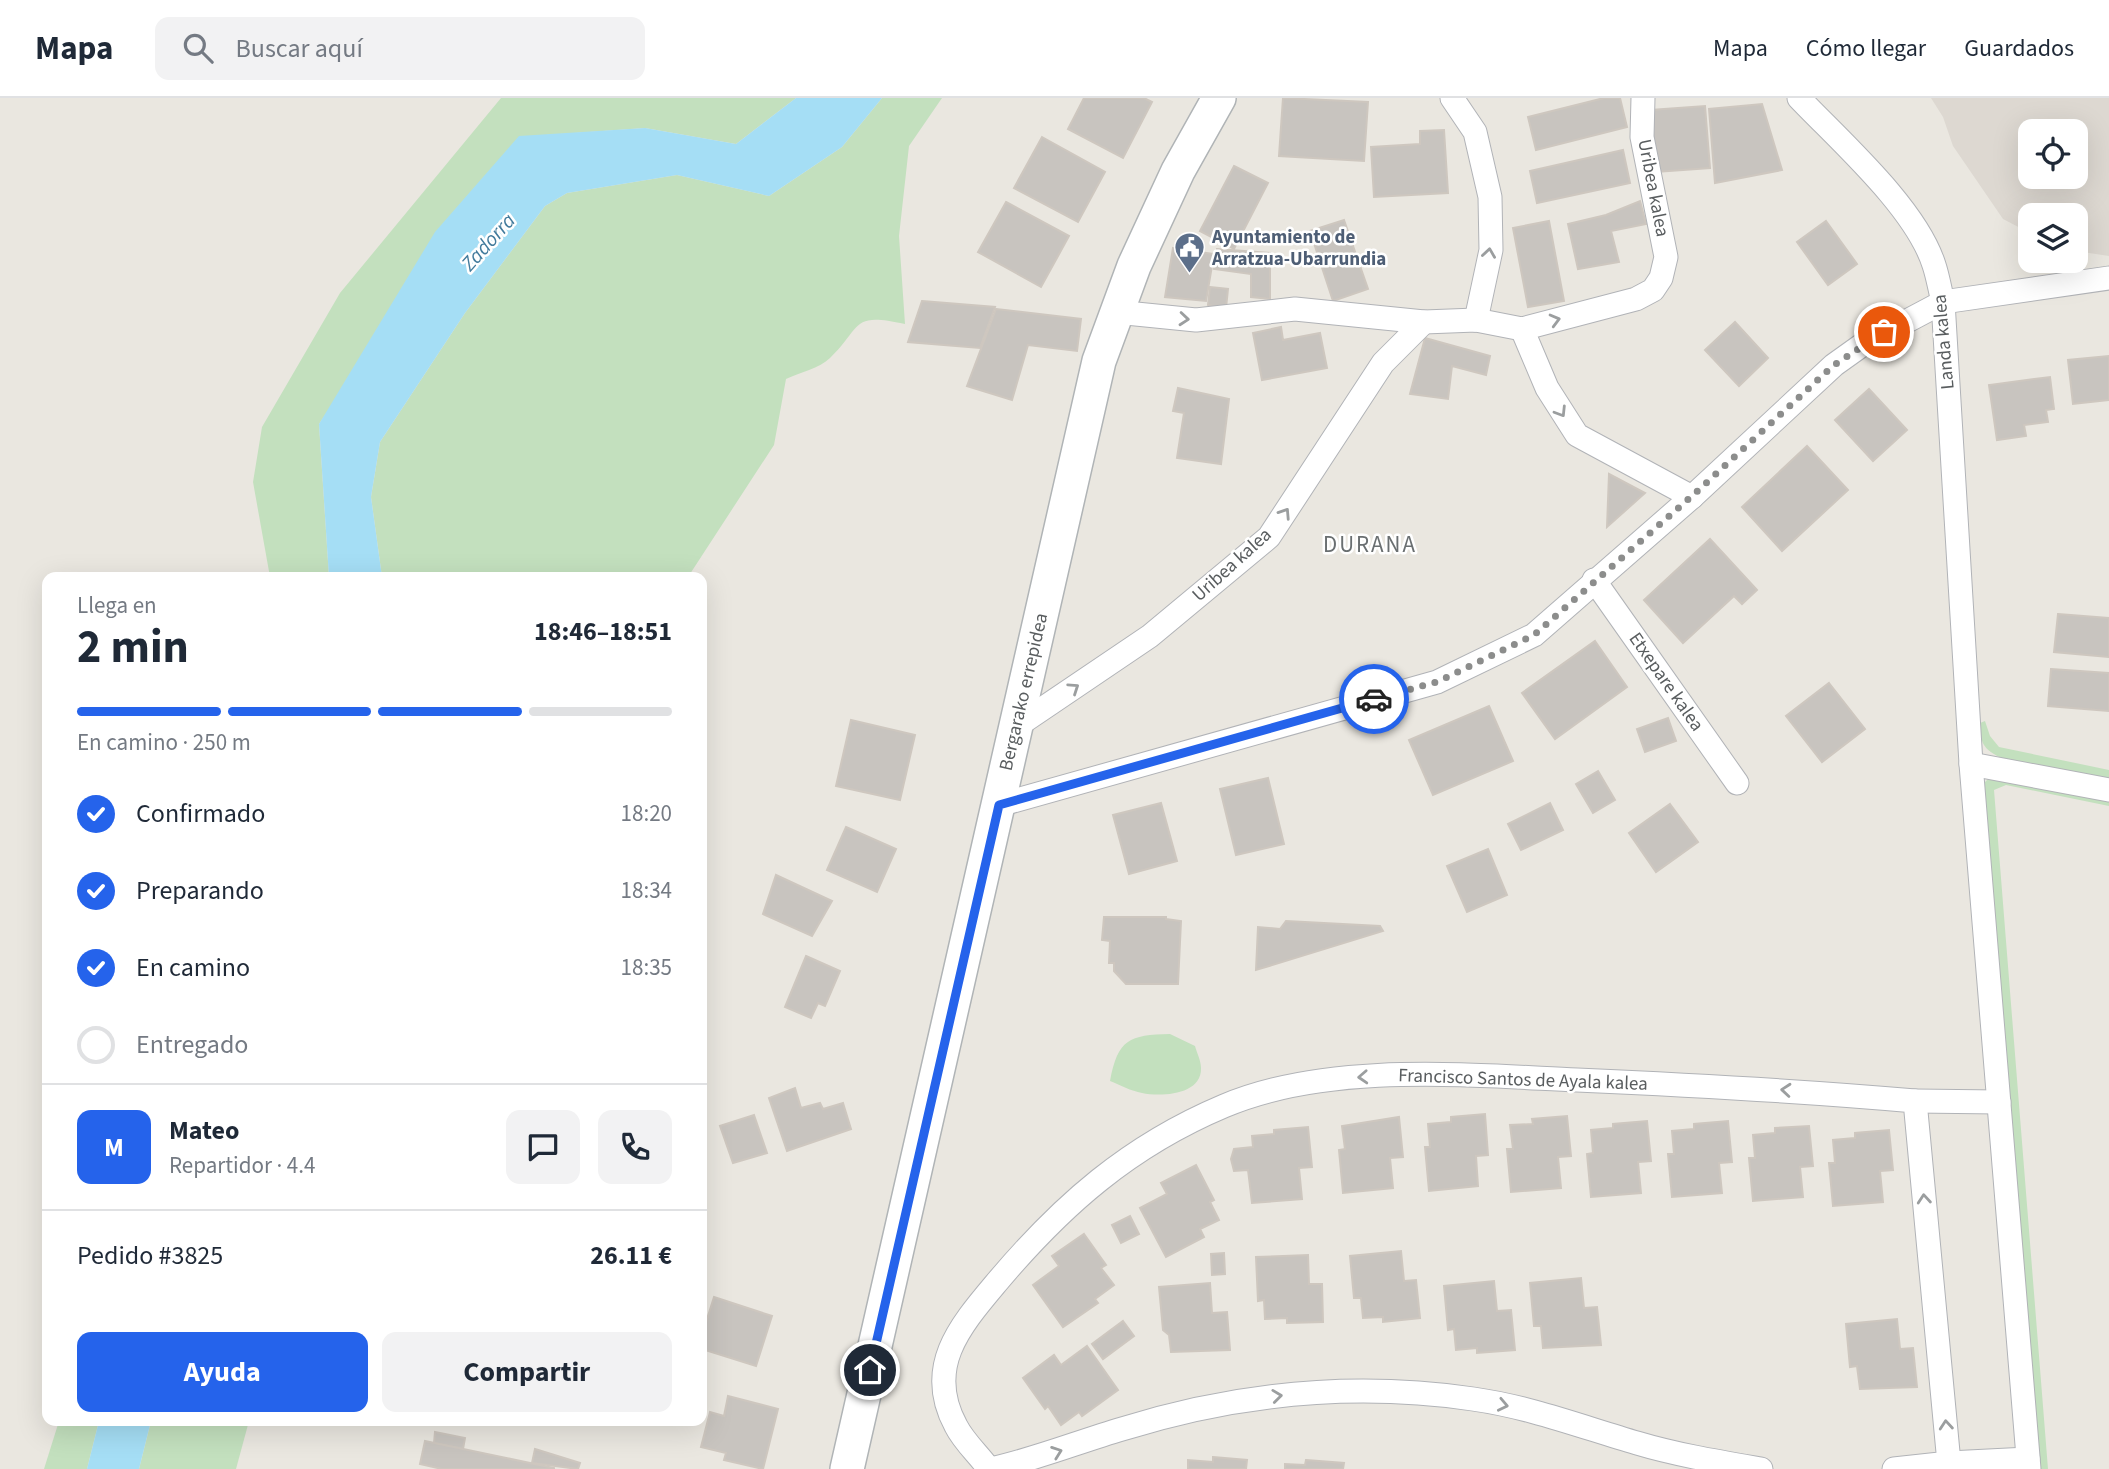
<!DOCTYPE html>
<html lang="es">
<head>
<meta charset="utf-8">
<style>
	:root { --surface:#fff; --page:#f2f2f3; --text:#1f2937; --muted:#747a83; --line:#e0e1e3; --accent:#2563eb }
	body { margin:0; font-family:"Source Sans 3",sans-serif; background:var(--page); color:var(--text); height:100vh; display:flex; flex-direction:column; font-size:26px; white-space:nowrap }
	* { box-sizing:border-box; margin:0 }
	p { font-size:23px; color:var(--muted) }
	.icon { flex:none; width:38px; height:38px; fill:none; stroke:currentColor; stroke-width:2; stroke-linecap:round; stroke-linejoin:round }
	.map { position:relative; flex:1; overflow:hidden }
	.panel { position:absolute; left:42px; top:474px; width:665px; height:854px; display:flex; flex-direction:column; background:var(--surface); border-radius:14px; box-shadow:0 7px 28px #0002 }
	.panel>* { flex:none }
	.controls { position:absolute; left:2018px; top:21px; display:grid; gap:14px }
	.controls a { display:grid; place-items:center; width:70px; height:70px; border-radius:14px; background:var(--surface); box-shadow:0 7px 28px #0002; font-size:35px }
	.pin { position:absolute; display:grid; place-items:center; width:60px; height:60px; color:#fff; margin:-30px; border:4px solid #fff; border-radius:50%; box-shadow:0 2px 7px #0007 }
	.courier { position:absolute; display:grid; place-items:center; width:70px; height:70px; margin:-35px; border:5px solid #2563eb; border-radius:50%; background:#fff; color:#222; box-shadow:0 2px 9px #0007 }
	.overview em { font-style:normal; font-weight:700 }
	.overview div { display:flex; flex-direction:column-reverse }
	.overview { display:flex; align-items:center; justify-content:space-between; height:119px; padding:0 35px }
	h1 { font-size:46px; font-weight:700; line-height:52px }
	.bar { display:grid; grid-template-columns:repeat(4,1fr); gap:10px 7px; align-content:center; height:84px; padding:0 35px }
	.bar i { height:9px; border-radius:5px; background:var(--line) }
	.bar .current { background:var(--accent) }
	.bar p { grid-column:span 4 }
	.line { display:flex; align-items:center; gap:18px; padding:0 35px; border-top:2px solid var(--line) }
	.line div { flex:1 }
	.round { display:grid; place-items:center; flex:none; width:74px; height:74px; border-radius:14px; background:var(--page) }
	ol { padding:0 35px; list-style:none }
	li { display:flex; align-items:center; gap:21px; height:77px }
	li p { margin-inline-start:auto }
	li .icon { padding:7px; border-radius:50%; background:var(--accent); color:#fff; stroke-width:4 }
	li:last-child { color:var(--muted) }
	li i { width:38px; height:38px; border:4px solid var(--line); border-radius:50% }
	.primary-button { display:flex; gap:14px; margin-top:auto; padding:14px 35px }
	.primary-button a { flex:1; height:80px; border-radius:14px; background:var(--accent); color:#fff; font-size:28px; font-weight:700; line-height:80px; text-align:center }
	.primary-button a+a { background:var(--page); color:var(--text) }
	header { display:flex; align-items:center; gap:42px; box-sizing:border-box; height:98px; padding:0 35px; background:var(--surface); border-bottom:2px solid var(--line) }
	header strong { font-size:33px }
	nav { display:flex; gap:38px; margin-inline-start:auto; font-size:24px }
	.search { width:490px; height:63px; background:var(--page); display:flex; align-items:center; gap:18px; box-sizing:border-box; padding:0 24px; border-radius:14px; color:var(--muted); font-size:26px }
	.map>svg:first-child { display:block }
</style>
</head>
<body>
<header>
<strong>Mapa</strong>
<div class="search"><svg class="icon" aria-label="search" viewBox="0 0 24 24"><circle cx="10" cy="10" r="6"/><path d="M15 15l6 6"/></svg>Buscar aquí</div>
<nav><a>Mapa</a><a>Cómo llegar</a><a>Guardados</a></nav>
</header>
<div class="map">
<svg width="2109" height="1371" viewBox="0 0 2109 1371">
	<rect width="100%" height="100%" fill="#eae7e0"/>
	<!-- education -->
	<path fill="#ddd8d1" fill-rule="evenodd" d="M 1931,0 L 2109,0 L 2109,158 L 2076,153 L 2076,117 L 2030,117 L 2030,135 L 2003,121 L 1953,48 L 1943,19 ZM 2030,33 L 2076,33 L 2076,79 L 2030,79 Z"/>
	<!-- green -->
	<g fill="#c3e0be">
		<path d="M 501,0 L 796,0 L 736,46 L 645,30 L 519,39 L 319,326 L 329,479 L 270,479 L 253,384 L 262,329 L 340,195 Z"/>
		<path d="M 882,0 L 942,0 L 909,48 L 899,138 L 905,226 C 850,214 863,228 830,260 C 820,270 799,275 786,281 L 774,347 L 688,479 L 382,479 L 371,399 L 380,344 L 465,215 L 545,108 L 567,95 L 677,77 L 769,98 L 842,49 Z"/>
		<path d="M 1985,623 L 1990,638 L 1999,649 L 2109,672 L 2109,683 C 2081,678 1998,670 1984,647 C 1980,641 1981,632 1980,625 Z"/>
		<path d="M 1994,675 L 2109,698 L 2109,708 L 2006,687 L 1994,692 L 2048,1371 L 2040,1371 L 1980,689 Z"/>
		<path d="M 1170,936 L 1195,948 C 1197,955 1201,963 1201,970 C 1202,997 1161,999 1142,995 C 1131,993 1120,987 1110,983 C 1118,941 1129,937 1170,936 Z"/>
		<path d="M 59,1323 L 99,1323 L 87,1371 L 44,1371 Z"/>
		<path d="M 151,1323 L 249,1323 L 236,1371 L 139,1371 Z"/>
	</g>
	<!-- water -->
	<g fill="#a5def5">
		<path d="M 796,0 L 882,0 L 842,49 L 769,98 L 677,77 L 567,95 L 545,108 L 465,215 L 380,344 L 371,399 L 382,479 L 329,479 L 319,326 L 435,134 L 519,38 L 645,30 L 736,46 Z"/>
		<path d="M 99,1323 L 151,1323 L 139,1371 L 87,1371 Z"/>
	</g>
	<!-- building -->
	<g fill="#c8c4bf" stroke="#cec7bf" stroke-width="2">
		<path d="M 1084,0 L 1144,0 L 1152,4 L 1123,60 L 1068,31 Z"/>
		<path d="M 1283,0 L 1368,4 L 1364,63 L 1279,58 Z"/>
		<path d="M 1604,0 L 1620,0 L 1627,29 L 1536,52 L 1528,19 Z"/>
		<path d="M 1762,6 L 1782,72 L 1715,85 L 1709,11 Z"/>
		<path d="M 1705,8 L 1710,70 L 1656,74 L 1651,12 Z"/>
		<path d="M 1444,32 L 1448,95 L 1374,99 L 1371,49 L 1420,46 L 1420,33 Z"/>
		<path d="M 1042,39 L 1105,74 L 1078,124 L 1014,90 Z"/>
		<path d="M 1623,52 L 1630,85 L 1537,105 L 1530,73 Z"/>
		<path d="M 1234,68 L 1268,85 L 1234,151 L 1200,133 Z"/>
		<path d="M 1640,103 L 1646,126 L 1611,133 L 1619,164 L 1578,171 L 1568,126 L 1606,117 Z"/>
		<path d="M 1006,104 L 1069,138 L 1041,189 L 978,154 Z"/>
		<path d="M 1344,122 L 1368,191 L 1333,203 L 1310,133 Z"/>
		<path d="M 1549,123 L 1564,203 L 1528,209 L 1513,130 Z"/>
		<path d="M 1826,123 L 1857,166 L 1828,187 L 1797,144 Z"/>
		<path d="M 1173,150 L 1214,156 L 1206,203 L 1165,199 Z"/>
		<path d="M 1217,151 L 1270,155 L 1270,201 L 1251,199 L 1251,176 L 1214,171 Z"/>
		<path d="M 1210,189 L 1228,191 L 1226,210 L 1208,207 Z"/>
		<path d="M 922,203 L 995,209 L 980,250 L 908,244 Z"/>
		<path d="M 996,211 L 1081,221 L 1077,253 L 1028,247 L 1012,302 L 967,288 Z"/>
		<path d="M 1735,224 L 1768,260 L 1739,288 L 1705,252 Z"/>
		<path d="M 1281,229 L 1283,242 L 1320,235 L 1327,270 L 1262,282 L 1253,235 Z"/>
		<path d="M 1425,240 L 1490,258 L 1486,277 L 1452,268 L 1448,301 L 1410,296 Z"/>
		<path d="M 2109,258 L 2109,302 L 2073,306 L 2068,262 Z"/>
		<path d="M 2050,279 L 2054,311 L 2046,312 L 2048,324 L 2024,327 L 2026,338 L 1997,342 L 1989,287 Z"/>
		<path d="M 1178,290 L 1229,301 L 1221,366 L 1177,360 L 1184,315 L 1173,313 Z"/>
		<path d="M 1869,291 L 1907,332 L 1873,363 L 1835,322 Z"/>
		<path d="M 1807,348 L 1848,392 L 1782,453 L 1742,409 Z"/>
		<path d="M 1609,376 L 1645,395 L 1607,429 Z"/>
		<path d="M 1710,441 L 1757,492 L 1742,506 L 1734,498 L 1683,545 L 1644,502 Z"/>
		<path d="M 2058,516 L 2109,520 L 2109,559 L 2054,554 Z"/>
		<path d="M 1595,543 L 1627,589 L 1555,641 L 1522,595 Z"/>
		<path d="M 2051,571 L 2109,575 L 2109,613 L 2048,608 Z"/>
		<path d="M 1829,585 L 1865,631 L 1822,664 L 1786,618 Z"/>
		<path d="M 1489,608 L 1513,663 L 1433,697 L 1409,642 Z"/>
		<path d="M 1668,620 L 1676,643 L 1645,654 L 1637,631 Z"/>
		<path d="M 851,622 L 915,637 L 900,702 L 836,688 Z"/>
		<path d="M 1598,673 L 1615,702 L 1593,715 L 1576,686 Z"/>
		<path d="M 1268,680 L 1284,746 L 1236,757 L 1220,691 Z"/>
		<path d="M 1161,705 L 1177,763 L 1129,776 L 1113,717 Z"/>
		<path d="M 1550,705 L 1563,732 L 1521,752 L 1508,726 Z"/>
		<path d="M 1670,706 L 1698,744 L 1656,774 L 1629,735 Z"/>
		<path d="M 846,729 L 896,751 L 877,794 L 827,772 Z"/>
		<path d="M 1488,751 L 1507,797 L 1467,814 L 1447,768 Z"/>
		<path d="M 776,777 L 832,803 L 812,838 L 763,816 Z"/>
		<path d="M 1104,819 L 1166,819 L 1166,821 L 1181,823 L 1178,886 L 1126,886 L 1114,873 L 1114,865 L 1109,865 L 1110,843 L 1102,842 Z"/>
		<path d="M 1286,823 L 1380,828 L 1383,833 L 1256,872 L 1258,829 L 1280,831 Z"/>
		<path d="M 806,858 L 840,873 L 825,908 L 818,905 L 811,920 L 785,909 Z"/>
		<path d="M 795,990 L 801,1010 L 820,1005 L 823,1011 L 843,1005 L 851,1031 L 787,1053 L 769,1000 Z"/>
		<path d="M 1485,1016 L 1488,1057 L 1476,1058 L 1478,1088 L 1429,1093 L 1425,1049 L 1430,1049 L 1428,1026 L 1451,1024 L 1451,1019 Z"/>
		<path d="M 754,1017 L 767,1055 L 733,1065 L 720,1028 Z"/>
		<path d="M 1567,1018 L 1571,1058 L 1558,1059 L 1561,1090 L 1511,1094 L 1507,1051 L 1513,1051 L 1510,1027 L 1533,1026 L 1532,1021 Z"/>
		<path d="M 1399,1019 L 1403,1059 L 1390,1060 L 1393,1090 L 1343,1095 L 1339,1052 L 1345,1051 L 1342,1028 Z"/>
		<path d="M 1647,1023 L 1651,1063 L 1638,1064 L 1641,1095 L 1591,1099 L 1587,1056 L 1593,1055 L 1591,1032 L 1613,1030 L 1613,1026 Z"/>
		<path d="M 1728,1023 L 1732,1064 L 1719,1065 L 1722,1095 L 1672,1099 L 1668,1056 L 1674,1056 L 1672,1033 L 1694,1031 L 1694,1026 Z"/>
		<path d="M 1809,1028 L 1813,1068 L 1800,1069 L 1803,1099 L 1753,1103 L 1749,1060 L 1755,1060 L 1753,1037 L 1775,1035 L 1775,1030 Z"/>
		<path d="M 1308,1029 L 1312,1069 L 1299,1070 L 1302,1101 L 1252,1105 L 1248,1072 L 1234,1073 L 1231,1061 L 1234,1051 L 1253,1049 L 1252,1038 L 1274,1036 L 1274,1032 Z"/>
		<path d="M 1889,1032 L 1893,1072 L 1880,1073 L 1883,1104 L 1833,1108 L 1829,1065 L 1835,1065 L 1833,1042 L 1855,1040 L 1855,1035 Z"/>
		<path d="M 1196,1067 L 1214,1102 L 1210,1104 L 1219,1122 L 1200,1131 L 1204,1139 L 1166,1159 L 1140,1110 L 1167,1096 L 1161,1085 Z"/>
		<path d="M 1130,1118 L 1139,1136 L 1121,1145 L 1112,1127 Z"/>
		<path d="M 1084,1136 L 1106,1167 L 1101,1170 L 1114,1187 L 1095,1201 L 1098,1205 L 1063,1229 L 1033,1187 L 1059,1168 L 1052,1158 Z"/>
		<path d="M 1401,1153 L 1404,1183 L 1416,1182 L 1420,1220 L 1383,1224 L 1383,1219 L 1363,1220 L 1361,1200 L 1354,1200 L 1350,1158 Z"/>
		<path d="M 1224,1155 L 1225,1176 L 1212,1177 L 1211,1156 Z"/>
		<path d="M 1308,1157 L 1309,1186 L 1322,1186 L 1323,1224 L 1287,1225 L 1287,1220 L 1265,1221 L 1264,1202 L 1258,1203 L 1256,1159 Z"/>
		<path d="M 1581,1180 L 1584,1210 L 1597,1209 L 1601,1247 L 1543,1250 L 1541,1228 L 1534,1228 L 1530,1185 Z"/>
		<path d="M 1494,1183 L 1497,1213 L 1511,1212 L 1515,1252 L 1477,1255 L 1477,1250 L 1456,1252 L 1454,1231 L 1448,1232 L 1444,1188 Z"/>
		<path d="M 1210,1185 L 1212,1215 L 1227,1214 L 1230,1252 L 1171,1254 L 1169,1237 L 1163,1232 L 1159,1189 Z"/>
		<path d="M 714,1199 L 772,1218 L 756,1268 L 702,1251 L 702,1237 Z"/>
		<path d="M 1897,1221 L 1900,1251 L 1913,1250 L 1917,1289 L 1860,1291 L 1857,1268 L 1850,1269 L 1846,1226 Z"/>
		<path d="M 1123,1223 L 1134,1238 L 1103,1261 L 1092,1246 Z"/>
		<path d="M 1087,1248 L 1118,1292 L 1082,1318 L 1079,1314 L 1061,1327 L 1048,1308 L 1045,1311 L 1023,1280 L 1054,1257 L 1061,1267 Z"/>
		<path d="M 728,1298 L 778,1311 L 763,1371 L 724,1362 L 726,1355 L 701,1349 L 710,1314 L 724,1318 Z"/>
		<path d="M 435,1334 L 465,1340 L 463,1351 L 434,1345 Z"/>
		<path d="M 425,1343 L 554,1370 L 554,1371 L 442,1371 L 420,1366 Z"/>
		<path d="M 535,1351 L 580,1365 L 578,1371 L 532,1365 Z"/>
		<path d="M 1213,1359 L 1247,1362 L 1246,1371 L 1188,1371 L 1188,1362 L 1213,1364 Z"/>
		<path d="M 1306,1362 L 1344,1365 L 1343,1371 L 1285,1371 L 1285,1366 L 1305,1367 Z"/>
	</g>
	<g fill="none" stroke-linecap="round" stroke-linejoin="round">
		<defs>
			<g id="street">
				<path d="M 1452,0 L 1475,34 L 1490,99 L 1491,152 L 1476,222"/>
				<path d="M 1799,0 C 1841,44 1916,110 1934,167 C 1938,179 1940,192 1943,204 L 1971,666 L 2029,1371"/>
				<path d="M 1116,214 L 1196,222 L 1295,211 L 1424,224 L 1476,222 L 1522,231 L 1636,201 L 1653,192 L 1661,180 L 1666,159 L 1642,39 L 1643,0"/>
				<path d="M 1522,231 L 1547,290 L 1577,337 L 1692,399"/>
				<path d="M 1594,482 L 1737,685"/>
				<path d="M 1017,628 L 1150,538 L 1269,439 L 1383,265 L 1424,224"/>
				<path d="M 1971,666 L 2109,692"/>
				<path d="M 999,707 L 1437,584 L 1534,537 L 1692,399 L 1834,267 L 1862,247 L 1943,204 L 2109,180"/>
				<path d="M 1915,1003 L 1999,1004"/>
				<path d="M 1949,1365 L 2028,1361"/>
				<path d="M 989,1371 C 979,1357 964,1344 956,1328 C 924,1269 960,1228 997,1184 C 1062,1107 1129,1048 1224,1008 C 1328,964 1466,977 1577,982 C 1690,987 1803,993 1915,1003 L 1949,1365 L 1894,1371"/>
				<path d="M 991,1371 C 1036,1361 1078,1344 1122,1331 C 1237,1295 1355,1284 1473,1301 C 1530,1309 1582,1329 1637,1345 C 1677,1357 1720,1364 1761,1371"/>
			</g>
			<path id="secondary" d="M 847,1371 L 1099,263 L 1134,168 L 1178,73 L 1219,0"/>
		</defs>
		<!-- street casing -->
		<use href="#street" stroke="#b1b3b7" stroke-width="25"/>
		<!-- secondary casing -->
		<use href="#secondary" stroke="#b0b4b6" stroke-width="36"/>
		<!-- street -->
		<use href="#street" stroke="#fff" stroke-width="23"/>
		<!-- secondary -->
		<use href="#secondary" stroke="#fff" stroke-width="33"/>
	</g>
	<!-- one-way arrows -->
	<defs><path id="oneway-chevron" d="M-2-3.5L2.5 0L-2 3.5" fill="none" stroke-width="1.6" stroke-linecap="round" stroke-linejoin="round" transform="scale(1.75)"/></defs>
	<g stroke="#9b9e9f">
		<use href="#oneway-chevron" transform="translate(1489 155) rotate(-82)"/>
		<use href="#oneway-chevron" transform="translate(1184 221) rotate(5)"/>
		<use href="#oneway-chevron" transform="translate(1555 222) rotate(-15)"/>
		<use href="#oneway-chevron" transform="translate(1561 314) rotate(58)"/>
		<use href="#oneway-chevron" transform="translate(1285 415) rotate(-57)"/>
		<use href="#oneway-chevron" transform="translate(1074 590) rotate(-34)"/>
		<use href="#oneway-chevron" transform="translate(1363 979) rotate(177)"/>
		<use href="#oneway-chevron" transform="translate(1786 992) rotate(-175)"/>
		<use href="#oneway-chevron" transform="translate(1924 1101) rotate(-95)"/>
		<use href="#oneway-chevron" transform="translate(1277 1298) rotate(-7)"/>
		<use href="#oneway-chevron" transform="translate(1503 1307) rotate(12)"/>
		<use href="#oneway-chevron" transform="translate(1946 1327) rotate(-95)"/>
		<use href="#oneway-chevron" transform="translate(1057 1354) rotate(-20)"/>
	</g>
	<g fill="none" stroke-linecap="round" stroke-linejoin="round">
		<!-- done -->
		<path stroke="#8c8d8c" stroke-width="7" stroke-dasharray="0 12.6" d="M 1374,601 L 1437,584 L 1534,537 L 1692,398 L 1834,267 L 1884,234"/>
		<!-- route -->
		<path stroke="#2563eb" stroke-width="9" d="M 870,1272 L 999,707 L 1374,601"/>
	</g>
	<!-- icons -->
	<defs>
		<symbol id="civic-pin" viewBox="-11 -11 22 30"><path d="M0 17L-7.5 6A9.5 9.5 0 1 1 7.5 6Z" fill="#5c6f8a" stroke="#fff"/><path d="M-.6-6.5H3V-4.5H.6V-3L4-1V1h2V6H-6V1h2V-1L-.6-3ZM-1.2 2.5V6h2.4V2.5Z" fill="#fff"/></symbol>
	</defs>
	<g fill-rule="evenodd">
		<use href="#civic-pin" x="1172" y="132" width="35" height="47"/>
	</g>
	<g text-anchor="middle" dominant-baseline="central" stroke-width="5" stroke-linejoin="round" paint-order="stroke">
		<!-- street labels -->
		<g font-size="19" fill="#595d5f" stroke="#fff">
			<text transform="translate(1653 90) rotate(79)">Uribea kalea</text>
			<text transform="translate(1944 244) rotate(-95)">Landa kalea</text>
			<text transform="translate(1232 467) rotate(-42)">Uribea kalea</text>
			<text transform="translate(1666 584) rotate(55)">Etxepare kalea</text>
			<text transform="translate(1024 594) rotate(-77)">Bergarako errepidea</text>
			<text transform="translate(1523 982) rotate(2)">Francisco Santos de Ayala kalea</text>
		</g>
		<!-- service labels -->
		<g font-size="19" font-weight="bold" fill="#4e5e75" stroke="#fff" text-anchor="start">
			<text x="1212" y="139">Ayuntamiento de<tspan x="1212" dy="22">Arratzua-Ubarrundia</tspan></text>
		</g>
		<!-- water labels -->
		<g font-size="21" font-style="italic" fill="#427b9c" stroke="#fff">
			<text transform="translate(488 144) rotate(-48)">Zadorra</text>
		</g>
		<!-- quarter labels -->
		<g font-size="23" letter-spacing="2" fill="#6a6f71" stroke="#fff">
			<text x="1370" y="446">DURANA</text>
		</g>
	</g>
</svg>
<div class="controls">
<a><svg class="icon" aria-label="locate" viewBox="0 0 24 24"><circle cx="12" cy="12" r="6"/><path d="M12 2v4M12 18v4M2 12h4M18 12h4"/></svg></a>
<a><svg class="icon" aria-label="layers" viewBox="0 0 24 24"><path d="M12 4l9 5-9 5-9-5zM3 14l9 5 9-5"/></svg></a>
</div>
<div class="pin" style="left:1884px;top:234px;background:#ea580c"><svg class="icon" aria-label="bag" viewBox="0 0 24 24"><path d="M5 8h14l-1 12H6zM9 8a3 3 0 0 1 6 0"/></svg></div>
<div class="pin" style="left:870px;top:1272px;background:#1f2937"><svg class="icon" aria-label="home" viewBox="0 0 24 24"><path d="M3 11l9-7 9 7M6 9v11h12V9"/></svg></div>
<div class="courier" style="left:1374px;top:601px"><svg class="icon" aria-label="car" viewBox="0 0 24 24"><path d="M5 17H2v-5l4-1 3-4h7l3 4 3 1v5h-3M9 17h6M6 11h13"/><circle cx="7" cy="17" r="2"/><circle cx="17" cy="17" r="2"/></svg></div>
<section class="panel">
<div class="overview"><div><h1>2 min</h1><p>Llega en</p></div><em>18:46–18:51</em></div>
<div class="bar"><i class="current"></i><i class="current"></i><i class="current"></i><i></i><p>En camino · 250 m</p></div>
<ol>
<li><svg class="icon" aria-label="check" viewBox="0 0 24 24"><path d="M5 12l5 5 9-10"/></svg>Confirmado<p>18:20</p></li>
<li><svg class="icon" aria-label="check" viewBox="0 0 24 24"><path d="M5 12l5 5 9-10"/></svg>Preparando<p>18:34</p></li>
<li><svg class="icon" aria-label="check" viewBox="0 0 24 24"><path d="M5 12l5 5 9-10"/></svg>En camino<p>18:35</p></li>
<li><i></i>Entregado</li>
</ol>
<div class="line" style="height:126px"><b class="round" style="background:var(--accent);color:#fff">M</b><div><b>Mateo</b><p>Repartidor · 4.4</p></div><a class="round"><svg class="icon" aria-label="chat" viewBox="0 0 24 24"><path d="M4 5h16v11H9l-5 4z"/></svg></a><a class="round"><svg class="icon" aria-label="phone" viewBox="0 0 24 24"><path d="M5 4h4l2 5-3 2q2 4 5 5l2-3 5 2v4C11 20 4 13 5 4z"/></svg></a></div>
<div class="line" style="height:91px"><div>Pedido #3825</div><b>26.11 €</b></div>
<div class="primary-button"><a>Ayuda</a><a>Compartir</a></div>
</section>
</div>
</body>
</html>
